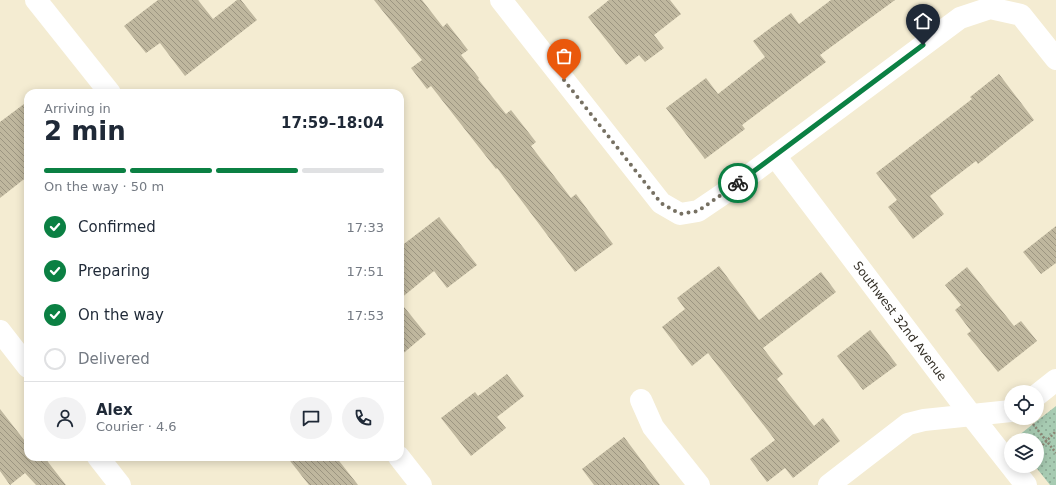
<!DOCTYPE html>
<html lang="en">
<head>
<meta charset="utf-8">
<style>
	:root { --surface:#fff; --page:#f2f2f3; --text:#1f2937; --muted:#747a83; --line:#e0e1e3; --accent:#0b8043 }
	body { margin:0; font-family:"DejaVu Sans",sans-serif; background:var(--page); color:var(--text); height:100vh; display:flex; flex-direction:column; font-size:15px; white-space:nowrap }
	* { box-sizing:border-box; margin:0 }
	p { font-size:13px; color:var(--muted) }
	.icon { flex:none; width:22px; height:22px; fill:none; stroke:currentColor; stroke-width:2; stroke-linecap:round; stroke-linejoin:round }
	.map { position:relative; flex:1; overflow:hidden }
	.panel { position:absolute; left:24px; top:89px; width:380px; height:372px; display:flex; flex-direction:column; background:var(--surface); border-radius:12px; box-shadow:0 2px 10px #0003 }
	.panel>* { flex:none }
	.controls { position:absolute; left:1004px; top:385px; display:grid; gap:8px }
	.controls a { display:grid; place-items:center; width:40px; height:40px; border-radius:50%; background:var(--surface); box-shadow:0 2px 10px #0003; font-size:20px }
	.pin { position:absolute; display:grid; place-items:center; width:34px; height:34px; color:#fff; margin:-41px -17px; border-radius:50% 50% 50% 0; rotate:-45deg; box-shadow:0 0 4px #0007 }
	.pin .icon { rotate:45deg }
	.courier { position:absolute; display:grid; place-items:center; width:40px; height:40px; margin:-20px; border:3px solid #0b8043; border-radius:50%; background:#fff; color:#222; box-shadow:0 1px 5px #0007 }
	.headline em { font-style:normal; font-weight:700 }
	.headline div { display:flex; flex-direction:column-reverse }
	.headline { display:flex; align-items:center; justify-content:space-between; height:68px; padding:0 20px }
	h1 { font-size:26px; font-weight:700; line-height:30px }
	.bar { display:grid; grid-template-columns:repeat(4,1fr); gap:6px 4px; align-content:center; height:48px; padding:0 20px }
	.bar i { height:5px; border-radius:3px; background:var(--line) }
	.bar .on { background:var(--accent) }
	.bar p { grid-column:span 4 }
	.line { display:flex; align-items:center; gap:10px; padding:0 20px; border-top:1px solid var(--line) }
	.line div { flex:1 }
	.round { display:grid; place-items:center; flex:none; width:42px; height:42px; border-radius:21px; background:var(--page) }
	ol { padding:0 20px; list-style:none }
	li { display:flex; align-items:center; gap:12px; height:44px }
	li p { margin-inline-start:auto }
	li .icon { padding:4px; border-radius:50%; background:var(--accent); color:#fff; stroke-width:4 }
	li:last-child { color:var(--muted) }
	li i { width:22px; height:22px; border:2px solid var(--line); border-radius:50% }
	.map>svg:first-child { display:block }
</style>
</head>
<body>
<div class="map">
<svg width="1056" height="485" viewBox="0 0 1056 485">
	<defs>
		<pattern id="park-dots" width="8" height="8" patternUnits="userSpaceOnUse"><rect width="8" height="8" fill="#a7cbb2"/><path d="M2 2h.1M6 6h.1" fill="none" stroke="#89a591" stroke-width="1.8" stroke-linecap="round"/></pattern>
		<pattern id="building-back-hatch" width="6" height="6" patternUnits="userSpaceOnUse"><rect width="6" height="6" fill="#bfb79e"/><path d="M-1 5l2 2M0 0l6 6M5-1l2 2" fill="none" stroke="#9c9581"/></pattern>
	</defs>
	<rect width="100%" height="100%" fill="#f4ecd2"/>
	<!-- park -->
	<path fill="url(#park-dots)" d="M 1056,406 L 1056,485 L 1050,485 L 1035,466 L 1037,466 L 1037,440 L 1014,439 Z"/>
	<!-- building -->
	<g fill="url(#building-back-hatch)">
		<path d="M 158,0 L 198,0 L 213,19 L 237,0 L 241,0 L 257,20 L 185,76 L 160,43 L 146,53 L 124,26 Z"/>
		<path d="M 374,0 L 422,0 L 443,27 L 447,23 L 468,50 L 461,55 L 479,78 L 478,79 L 506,114 L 511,110 L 536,142 L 531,146 L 571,198 L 576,194 L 613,244 L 575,272 L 497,168 L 496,169 L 431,86 L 427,89 L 411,68 L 422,60 Z"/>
		<path d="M 609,0 L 670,0 L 681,14 L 654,35 L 664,48 L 645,62 L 639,55 L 626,65 L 588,17 Z"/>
		<path d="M 831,0 L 895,0 L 820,55 L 826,62 L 742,125 L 745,129 L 705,159 L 666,108 L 706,78 L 718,94 L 765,57 L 753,41 L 791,13 L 799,24 Z"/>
		<path d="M 999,74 L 1034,120 L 978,164 L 976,161 L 930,196 L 944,214 L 913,239 L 888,207 L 897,200 L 876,173 L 972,99 L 970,97 Z"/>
		<path d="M 28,101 L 28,176 L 0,198 L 0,122 Z"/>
		<path d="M 439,217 L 477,265 L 447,288 L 434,271 L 400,299 L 400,247 Z"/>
		<path d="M 1056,226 L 1056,263 L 1041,274 L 1023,252 Z"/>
		<path d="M 719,266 L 759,320 L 821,272 L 836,292 L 763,348 L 783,374 L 777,379 L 814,426 L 823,418 L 840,441 L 793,478 L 785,468 L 767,482 L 750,459 L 775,440 L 708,353 L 692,366 L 662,327 L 685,309 L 677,298 Z"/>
		<path d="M 967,267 L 1014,326 L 1021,321 L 1037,341 L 998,372 L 967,334 L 971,331 L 955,310 L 961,305 L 945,285 Z"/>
		<path d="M 400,302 L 426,334 L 400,356 Z"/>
		<path d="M 870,330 L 897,365 L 863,390 L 837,356 Z"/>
		<path d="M 507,374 L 524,396 L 497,417 L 506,428 L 471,456 L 441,418 L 475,392 L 478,396 Z"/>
		<path d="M 0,409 L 28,445 L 28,457 L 44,457 L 66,485 L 36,485 L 25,473 L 10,485 L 0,471 Z"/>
		<path d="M 624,437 L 660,485 L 594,485 L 582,469 Z"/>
		<path d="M 287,457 L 336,457 L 358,485 L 309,485 Z"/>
	</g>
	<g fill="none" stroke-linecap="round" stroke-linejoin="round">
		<!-- path -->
		<g stroke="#8c8675" stroke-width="2.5" stroke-dasharray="2 2" stroke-linecap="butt">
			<path d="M 1033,424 L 1056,453"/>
			<path d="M 1037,451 L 1056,431"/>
		</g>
		<!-- street -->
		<g stroke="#fff" stroke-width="22">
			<path d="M 36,0 L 110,93"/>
			<path d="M 501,0 L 661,203 L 680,214 L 698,211 L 732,188 L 960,18 L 990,8 L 1021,15 L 1056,59"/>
			<path id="s1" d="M 775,156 L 971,415 L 1026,485"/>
			<path d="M 0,331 L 28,367"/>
			<path d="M 1037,395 L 1056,380"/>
			<path d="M 641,400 L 653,427 L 699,485"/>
			<path d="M 98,457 L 120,485"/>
			<path d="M 399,457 L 421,485"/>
			<path d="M 829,485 L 908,424 L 924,420 L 1011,411"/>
		</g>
	</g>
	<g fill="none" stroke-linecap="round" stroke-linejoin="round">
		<!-- done -->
		<path stroke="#767062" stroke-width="4" stroke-dasharray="0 7.2" d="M 564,80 L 661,203 L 680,214 L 698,211 L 738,183"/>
		<!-- route -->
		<path stroke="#0b8043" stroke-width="5" d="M 738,183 L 923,45"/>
	</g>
	<g text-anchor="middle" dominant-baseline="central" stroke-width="3.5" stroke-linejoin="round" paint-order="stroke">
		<!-- street labels -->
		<g font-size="12" fill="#322e25" stroke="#f4ecd2">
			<text stroke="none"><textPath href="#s1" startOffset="207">Southwest 32nd Avenue</textPath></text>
		</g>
	</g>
</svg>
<div class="controls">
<a><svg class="icon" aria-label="locate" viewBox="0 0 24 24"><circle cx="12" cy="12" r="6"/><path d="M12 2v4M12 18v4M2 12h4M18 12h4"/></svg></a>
<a><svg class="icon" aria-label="layers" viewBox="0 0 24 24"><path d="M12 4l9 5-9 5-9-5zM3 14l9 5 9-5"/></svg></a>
</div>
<div class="pin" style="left:564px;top:80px;background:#ea580c"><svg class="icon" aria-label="bag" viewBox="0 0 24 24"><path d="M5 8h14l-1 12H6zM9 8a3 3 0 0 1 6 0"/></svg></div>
<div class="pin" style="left:923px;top:45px;background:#1f2937"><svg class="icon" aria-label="home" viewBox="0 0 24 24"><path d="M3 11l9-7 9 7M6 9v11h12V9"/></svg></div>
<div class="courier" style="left:738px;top:183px"><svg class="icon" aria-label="bike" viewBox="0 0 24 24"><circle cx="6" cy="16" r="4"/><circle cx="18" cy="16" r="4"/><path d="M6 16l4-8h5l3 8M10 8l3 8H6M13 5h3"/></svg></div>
<section class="panel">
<div class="headline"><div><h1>2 min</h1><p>Arriving in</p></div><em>17:59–18:04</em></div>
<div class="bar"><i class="on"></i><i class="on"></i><i class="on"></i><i></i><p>On the way · 50 m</p></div>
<ol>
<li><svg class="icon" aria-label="check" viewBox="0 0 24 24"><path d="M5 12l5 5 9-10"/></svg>Confirmed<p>17:33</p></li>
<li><svg class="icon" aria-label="check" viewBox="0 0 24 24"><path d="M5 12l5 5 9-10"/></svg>Preparing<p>17:51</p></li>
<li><svg class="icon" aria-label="check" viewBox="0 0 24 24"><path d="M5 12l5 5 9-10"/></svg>On the way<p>17:53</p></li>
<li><i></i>Delivered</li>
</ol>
<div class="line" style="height:72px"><a class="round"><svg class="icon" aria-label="person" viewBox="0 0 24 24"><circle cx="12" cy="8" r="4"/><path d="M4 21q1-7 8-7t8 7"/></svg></a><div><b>Alex</b><p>Courier · 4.6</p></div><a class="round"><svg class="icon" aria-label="chat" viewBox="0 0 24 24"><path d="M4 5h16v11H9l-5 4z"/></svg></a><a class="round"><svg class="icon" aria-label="phone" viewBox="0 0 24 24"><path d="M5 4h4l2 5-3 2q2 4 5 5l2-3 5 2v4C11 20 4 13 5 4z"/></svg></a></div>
</section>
</div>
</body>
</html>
